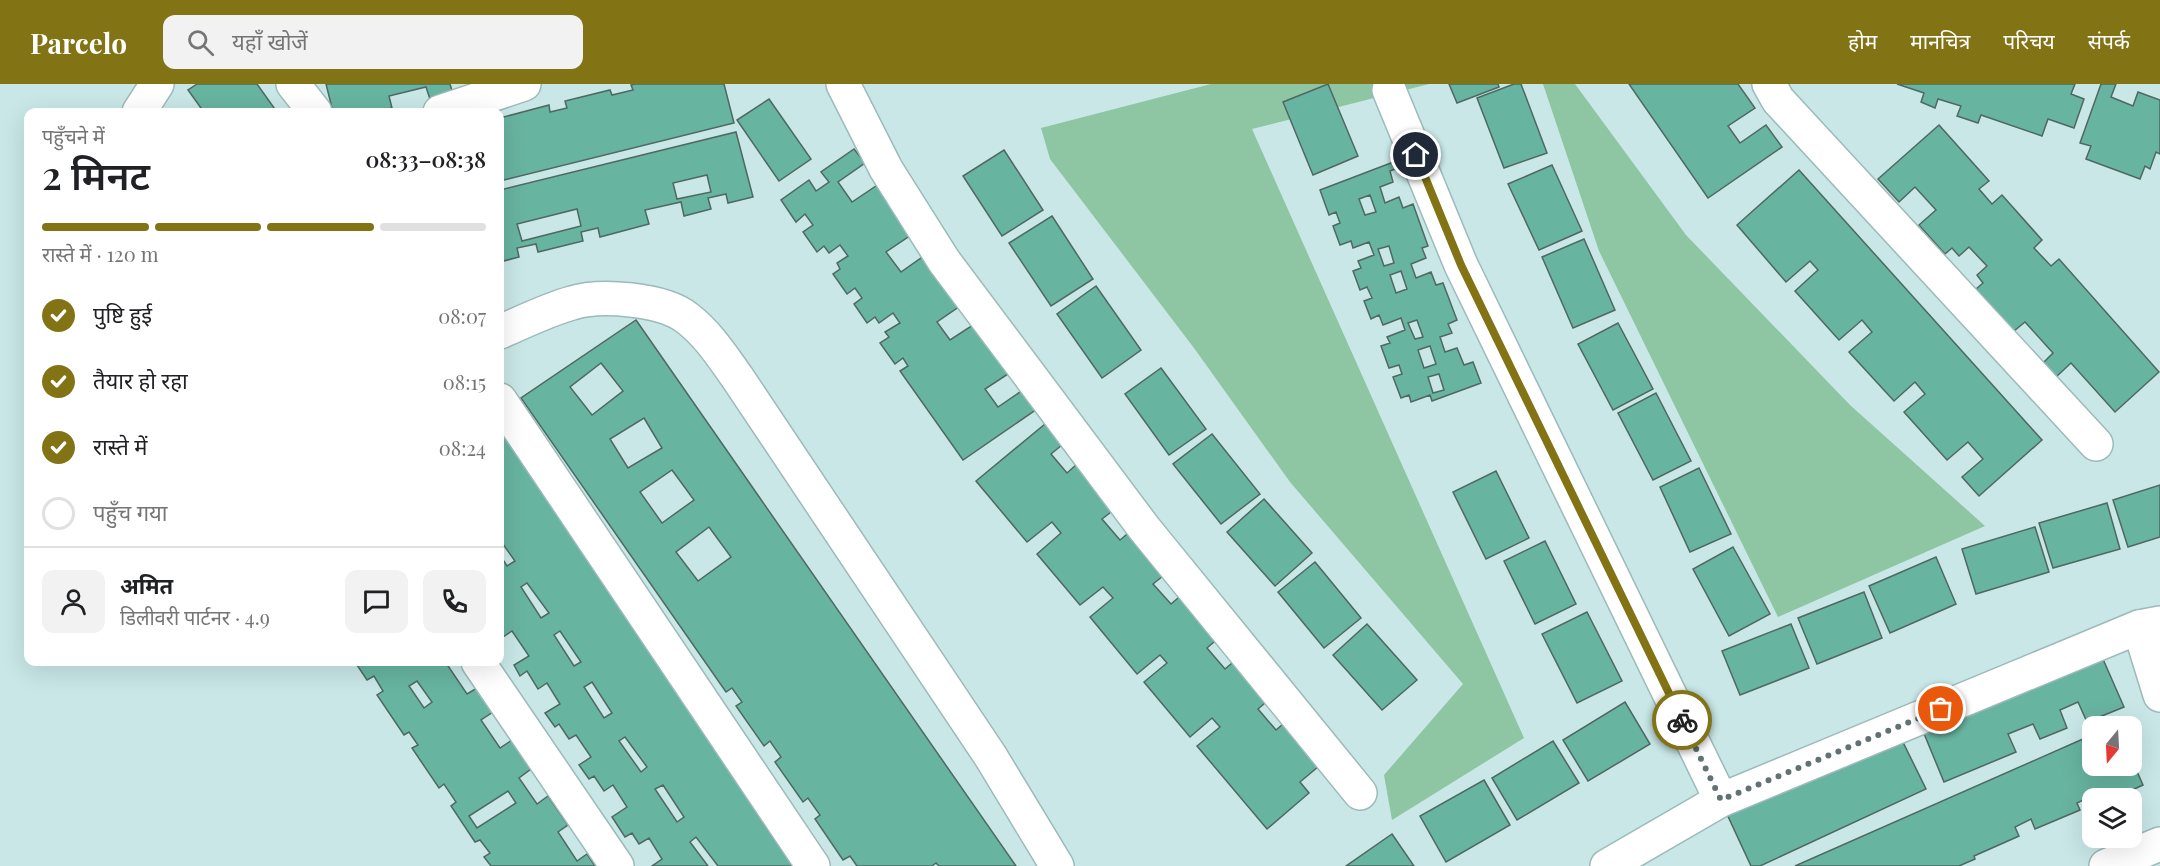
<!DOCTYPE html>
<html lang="hi">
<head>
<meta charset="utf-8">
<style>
	:root { --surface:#fff; --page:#f2f2f2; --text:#202124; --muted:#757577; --line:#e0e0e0; --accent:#827315 }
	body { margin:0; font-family:"Playfair Display","Noto Sans Devanagari",serif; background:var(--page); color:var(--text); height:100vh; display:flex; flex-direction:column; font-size:22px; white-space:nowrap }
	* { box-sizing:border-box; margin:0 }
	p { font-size:20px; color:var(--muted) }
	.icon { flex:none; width:33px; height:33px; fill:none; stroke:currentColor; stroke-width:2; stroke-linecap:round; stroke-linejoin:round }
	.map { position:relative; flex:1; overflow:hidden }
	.side { position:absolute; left:24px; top:24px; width:480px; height:558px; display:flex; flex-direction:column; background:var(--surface); border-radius:12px; box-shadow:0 6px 24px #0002 }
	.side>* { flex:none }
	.needle { width:39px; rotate:198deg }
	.controls { position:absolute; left:2082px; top:632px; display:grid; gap:12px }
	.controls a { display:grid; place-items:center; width:60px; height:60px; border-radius:12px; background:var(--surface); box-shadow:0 6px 24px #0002; font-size:30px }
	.pin { position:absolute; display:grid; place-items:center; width:51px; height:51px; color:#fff; margin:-26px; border:3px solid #fff; border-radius:50%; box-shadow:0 2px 6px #0007 }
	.courier { position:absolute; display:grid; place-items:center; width:60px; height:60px; margin:-30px; border:4px solid #827315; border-radius:50%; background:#fff; color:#222; box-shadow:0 2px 8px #0007 }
	.head em { font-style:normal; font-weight:600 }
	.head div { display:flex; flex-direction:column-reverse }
	.head { display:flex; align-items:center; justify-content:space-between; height:102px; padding:0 18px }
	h1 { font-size:39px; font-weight:600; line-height:45px }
	.bar { display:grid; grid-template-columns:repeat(4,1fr); gap:9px 6px; align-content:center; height:72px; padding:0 18px }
	.bar i { height:8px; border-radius:4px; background:var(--line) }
	.bar .current { background:var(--accent) }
	.bar p { grid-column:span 4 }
	.line { display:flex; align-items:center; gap:15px; padding:0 18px; border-top:2px solid var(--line) }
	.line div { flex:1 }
	.round { display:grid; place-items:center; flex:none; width:63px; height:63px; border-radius:12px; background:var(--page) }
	ol { padding:0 18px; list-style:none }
	li { display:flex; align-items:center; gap:18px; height:66px }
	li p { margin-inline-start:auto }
	li .icon { padding:6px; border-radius:50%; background:var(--accent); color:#fff; stroke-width:4 }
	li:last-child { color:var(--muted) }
	li i { width:33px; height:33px; border:3px solid var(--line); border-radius:50% }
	header { display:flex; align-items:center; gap:36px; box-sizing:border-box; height:84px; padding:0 30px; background:var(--accent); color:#fff }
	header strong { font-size:28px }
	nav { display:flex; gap:33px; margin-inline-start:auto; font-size:21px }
	.search { width:420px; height:54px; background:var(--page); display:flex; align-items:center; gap:15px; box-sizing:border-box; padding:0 21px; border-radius:12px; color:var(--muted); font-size:22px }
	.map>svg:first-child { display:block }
</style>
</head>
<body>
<header>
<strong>Parcelo</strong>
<div class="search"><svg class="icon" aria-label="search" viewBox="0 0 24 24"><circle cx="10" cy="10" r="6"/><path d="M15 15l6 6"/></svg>यहाँ खोजें</div>
<nav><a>होम</a><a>मानचित्र</a><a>परिचय</a><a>संपर्क</a></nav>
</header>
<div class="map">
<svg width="2160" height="782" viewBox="0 0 2160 782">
	<rect width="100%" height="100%" fill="#c9e7e7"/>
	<!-- green -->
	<g fill="#8ec5a3">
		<path d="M 1211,0 L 1429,0 L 1252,45 L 1524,654 L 1392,736 L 1384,691 L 1463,600 L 1290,398 L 1194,264 L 1050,75 L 1041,44 Z"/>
		<path d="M 1543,0 L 1575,0 L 1686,151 L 1850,321 L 1985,442 L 1778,533 L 1599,167 Z"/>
	</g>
	<!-- building -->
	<g fill="#67b4a1" stroke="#4f6861" stroke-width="1.5" fill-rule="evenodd">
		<path d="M 197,0 L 257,0 L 277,28 L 193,28 L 201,24 L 188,6 Z"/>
		<path d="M 326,0 L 450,0 L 453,10 L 430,15 L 426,3 L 389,12 L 392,24 L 374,28 L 333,28 Z"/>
		<path d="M 724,0 L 734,39 L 500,97 L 500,34 L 549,21 L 550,28 L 567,24 L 565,17 L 610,6 L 612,11 L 633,6 L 631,1 L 635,0 Z"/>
		<path d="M 1328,0 L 1358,72 L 1313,91 L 1283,18 Z"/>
		<path d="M 1449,0 L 1498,0 L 1499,3 L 1457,19 Z"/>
		<path d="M 1514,0 L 1521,0 L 1547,69 L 1504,84 L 1477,14 Z"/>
		<path d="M 1629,0 L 1738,0 L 1755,24 L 1728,42 L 1740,59 L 1766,41 L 1782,63 L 1708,114 Z"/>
		<path d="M 1897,0 L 2075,0 L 2071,10 L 2084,15 L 2074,44 L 2048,35 L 2042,52 L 1981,31 L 1978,39 L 1957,32 L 1961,22 L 1938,15 L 1935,24 L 1921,18 L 1924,9 Z"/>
		<path d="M 2101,0 L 2116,0 L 2111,13 L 2133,22 L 2138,8 L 2160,16 L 2160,70 L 2156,68 L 2150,85 L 2145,82 L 2140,95 L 2086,75 L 2091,62 L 2080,59 Z"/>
		<path d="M 769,15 L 811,75 L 779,97 L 737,36 Z"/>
		<path d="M 1939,41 L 1989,97 L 1979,105 L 1992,120 L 2002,111 L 2042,156 L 2034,164 L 2051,182 L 2059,175 L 2159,288 L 2115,328 L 2071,279 L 2056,293 L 2043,279 L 2053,269 L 2025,238 L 2014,247 L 1976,205 L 1983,199 L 1977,191 L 1987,182 L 1969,163 L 1959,172 L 1952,164 L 1945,170 L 1919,141 L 1936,126 L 1915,103 L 1899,118 L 1878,95 Z"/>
		<path d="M 736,48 L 753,113 L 728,119 L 726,110 L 708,114 L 711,125 L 684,132 L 681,118 L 645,126 L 649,140 L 600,153 L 598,144 L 581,148 L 583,157 L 538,168 L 536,160 L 517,164 L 519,173 L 500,178 L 500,106 ZM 707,91 L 711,108 L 677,115 L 673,99 ZM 577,125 L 581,142 L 522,157 L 517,140 Z"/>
		<path d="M 854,65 L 865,79 L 838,98 L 852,118 L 879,100 L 914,149 L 886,168 L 901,188 L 928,169 L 963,220 L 937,238 L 950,256 L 976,239 L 1011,288 L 985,305 L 998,323 L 1023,306 L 1037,325 L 963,376 L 900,287 L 908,282 L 903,274 L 895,280 L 880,259 L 889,253 L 885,248 L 900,239 L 893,229 L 879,239 L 875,233 L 867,239 L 854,220 L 862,214 L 855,204 L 847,210 L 833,190 L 840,185 L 837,179 L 848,172 L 840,161 L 829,169 L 824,162 L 817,168 L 803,148 L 813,141 L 805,130 L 796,138 L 781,116 L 809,96 L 816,107 L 829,98 L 821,88 Z"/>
		<path d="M 1004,66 L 1043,126 L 1002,152 L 963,92 Z"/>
		<path d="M 1396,77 L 1398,84 L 1390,87 L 1393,98 L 1380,103 L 1385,119 L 1399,113 L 1403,124 L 1413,120 L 1428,162 L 1422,164 L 1426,174 L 1411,180 L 1416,194 L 1431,188 L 1436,201 L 1443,199 L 1457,236 L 1448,240 L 1452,249 L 1440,253 L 1445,268 L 1457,264 L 1464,281 L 1473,278 L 1481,299 L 1432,317 L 1430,311 L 1411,318 L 1409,311 L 1401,314 L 1393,293 L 1402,290 L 1399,281 L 1389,284 L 1381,262 L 1390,259 L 1387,253 L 1405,246 L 1401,234 L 1383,241 L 1379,231 L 1371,235 L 1364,217 L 1372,214 L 1367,203 L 1360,206 L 1353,187 L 1361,184 L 1358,177 L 1374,171 L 1369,158 L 1353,164 L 1351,157 L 1340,161 L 1333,142 L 1340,139 L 1336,128 L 1329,131 L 1320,106 ZM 1370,111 L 1376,128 L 1365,131 L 1359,115 ZM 1389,162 L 1394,179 L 1384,182 L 1378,165 ZM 1401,187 L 1407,205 L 1396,209 L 1390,191 ZM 1417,236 L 1423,253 L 1415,255 L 1408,239 ZM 1430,262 L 1436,280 L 1424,284 L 1418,266 ZM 1439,290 L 1444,306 L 1433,309 L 1428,293 Z"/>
		<path d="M 1552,81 L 1582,147 L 1539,166 L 1508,100 Z"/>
		<path d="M 1799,86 L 2042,356 L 1979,412 L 1962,393 L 1983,375 L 1968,358 L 1947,376 L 1904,328 L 1925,310 L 1915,298 L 1894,317 L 1849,268 L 1872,248 L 1862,236 L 1839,256 L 1795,207 L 1818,186 L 1810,177 L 1786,198 L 1737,141 Z"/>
		<path d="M 1052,132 L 1093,195 L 1051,222 L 1009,159 Z"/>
		<path d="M 1584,155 L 1615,226 L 1573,244 L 1542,173 Z"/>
		<path d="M 1096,202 L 1141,266 L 1102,294 L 1057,230 Z"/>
		<path d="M 636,236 L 1016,782 L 939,782 L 936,779 L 932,782 L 857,782 L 850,772 L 843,776 L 815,735 L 820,731 L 808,714 L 803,718 L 775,678 L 781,673 L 770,657 L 764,662 L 736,622 L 742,618 L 732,604 L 726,608 L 521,314 ZM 601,279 L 623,307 L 592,331 L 570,303 ZM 644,334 L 662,364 L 628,384 L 610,355 ZM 672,386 L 694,416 L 662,439 L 640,408 ZM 709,443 L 731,473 L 698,497 L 676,468 Z"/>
		<path d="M 1618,239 L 1653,305 L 1613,326 L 1578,260 Z"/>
		<path d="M 1161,284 L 1206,345 L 1169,371 L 1125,310 Z"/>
		<path d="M 1656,309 L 1691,377 L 1653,396 L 1618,329 Z"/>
		<path d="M 500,333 L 797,782 L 718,782 L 696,753 L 690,758 L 708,782 L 652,782 L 662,775 L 649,754 L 639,760 L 632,749 L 625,753 L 612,733 L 627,723 L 613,701 L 604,707 L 594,692 L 589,695 L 579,681 L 591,673 L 576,651 L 569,655 L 559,640 L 555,643 L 545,629 L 560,620 L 547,599 L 538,605 L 527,587 L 520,592 L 514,581 L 529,572 L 512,547 L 503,553 L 500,548 L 500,471 L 507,482 L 515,477 L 500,456 ZM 527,499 L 549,529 L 541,534 L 521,503 ZM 560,547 L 581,578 L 574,582 L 554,551 ZM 592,598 L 612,629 L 604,634 L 584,603 ZM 625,653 L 647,683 L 641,688 L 619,657 ZM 663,701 L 684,733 L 677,738 L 655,705 Z"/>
		<path d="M 1045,340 L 1062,361 L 1051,370 L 1067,389 L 1077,380 L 1115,425 L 1102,435 L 1120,456 L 1132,446 L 1168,488 L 1153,500 L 1171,520 L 1185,508 L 1221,552 L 1207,564 L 1225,585 L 1239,573 L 1272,613 L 1258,625 L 1276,646 L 1290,634 L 1325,677 L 1300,698 L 1309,709 L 1267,745 L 1197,662 L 1220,643 L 1212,634 L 1190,653 L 1144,598 L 1167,579 L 1160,571 L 1137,590 L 1090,533 L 1113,514 L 1103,503 L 1080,521 L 1037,470 L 1061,449 L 1052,438 L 1027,458 L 976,397 Z"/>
		<path d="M 1212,350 L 1260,410 L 1221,440 L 1173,380 Z"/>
		<path d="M 1699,384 L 1731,450 L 1690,468 L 1660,403 Z"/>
		<path d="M 1496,387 L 1529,454 L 1486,475 L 1453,408 Z"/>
		<path d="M 2160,401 L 2160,453 L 2128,463 L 2113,416 Z"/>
		<path d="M 1264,415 L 1312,469 L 1275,502 L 1227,448 Z"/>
		<path d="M 2107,419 L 2120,465 L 2053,484 L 2039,439 Z"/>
		<path d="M 2035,443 L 2049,488 L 1976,510 L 1962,465 Z"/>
		<path d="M 1545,457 L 1576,520 L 1535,540 L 1504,477 Z"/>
		<path d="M 1733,463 L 1770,530 L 1729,552 L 1693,485 Z"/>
		<path d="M 1936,473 L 1956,520 L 1890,549 L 1869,502 Z"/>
		<path d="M 1315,478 L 1361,534 L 1324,564 L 1278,508 Z"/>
		<path d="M 1864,508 L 1882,554 L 1817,580 L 1798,534 Z"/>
		<path d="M 1587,528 L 1622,597 L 1577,619 L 1542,550 Z"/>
		<path d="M 1367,540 L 1417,596 L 1382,626 L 1333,571 Z"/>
		<path d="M 1791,540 L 1809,584 L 1740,611 L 1722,567 Z"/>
		<path d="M 2099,566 L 2124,623 L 2087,638 L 2078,618 L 2060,626 L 2067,644 L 2040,655 L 2033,640 L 2008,650 L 2016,668 L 1944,698 L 1920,640 Z"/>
		<path d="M 355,578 L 449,578 L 446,579 L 467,610 L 477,604 L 493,628 L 481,636 L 500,664 L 512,656 L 531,685 L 519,694 L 537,720 L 548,712 L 568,741 L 558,748 L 577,777 L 587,770 L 595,782 L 491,782 L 484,773 L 490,769 L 480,756 L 475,758 L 451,722 L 456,718 L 444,700 L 439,704 L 412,664 L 418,661 L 409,648 L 404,651 L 377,611 L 383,607 L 374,592 L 367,596 ZM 417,597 L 432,618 L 424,624 L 409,602 ZM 508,707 L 516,719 L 477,744 L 469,732 Z"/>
		<path d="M 1625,618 L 1650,660 L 1588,697 L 1563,656 Z"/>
		<path d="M 1898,648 L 1926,705 L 1760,782 L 1751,782 L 1726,728 Z"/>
		<path d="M 2092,651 L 2092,681 L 2132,681 L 2132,676 L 2143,701 L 2114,714 L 2092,714 L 2092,716 L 2091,712 L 2077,719 L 2080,726 L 2035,745 L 2031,735 L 2015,743 L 2019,752 L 1974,772 L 1975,775 L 1959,782 L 1795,782 Z"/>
		<path d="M 1553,657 L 1579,699 L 1517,736 L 1492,694 Z"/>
		<path d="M 1484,696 L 1510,741 L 1446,778 L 1420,732 Z"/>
		<path d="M 1392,750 L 1414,782 L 1346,782 Z"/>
	</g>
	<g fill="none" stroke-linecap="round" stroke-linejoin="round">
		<defs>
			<g id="street">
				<path d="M 293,0 L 315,28"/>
				<path d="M 843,0 L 886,85 L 944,177 L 1144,444 L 1360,709"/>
				<path d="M 1769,0 L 1778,16 L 2096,360"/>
				<path d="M 1389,6 L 1461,181 L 1721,716"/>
				<path d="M 139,28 L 157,0"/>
				<path d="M 440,28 L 524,0"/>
				<path d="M 500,248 C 523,238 547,226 572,219 C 600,210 663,215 687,234 C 708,250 722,272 737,293 L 991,673 L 1057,782"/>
				<path d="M 500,316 L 813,782"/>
				<path d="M 2139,543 L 2160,611"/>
				<path d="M 478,578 L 617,782"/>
				<path d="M 1607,782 L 1721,716 L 2139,543 L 2160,539"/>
				<path d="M 2106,782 L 2160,760"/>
			</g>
		</defs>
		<!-- street casing -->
		<use href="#street" stroke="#9cbab9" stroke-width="36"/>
		<!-- street -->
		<use href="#street" stroke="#fff" stroke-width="33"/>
	</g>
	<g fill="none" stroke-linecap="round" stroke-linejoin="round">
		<!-- done -->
		<path stroke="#607272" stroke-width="6" stroke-dasharray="0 10.8" d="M 1682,636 L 1721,716 L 1941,625"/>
		<!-- route -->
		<path stroke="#827315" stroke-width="8" d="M 1416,71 L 1461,181 L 1682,636"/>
	</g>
</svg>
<div class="controls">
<a><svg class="needle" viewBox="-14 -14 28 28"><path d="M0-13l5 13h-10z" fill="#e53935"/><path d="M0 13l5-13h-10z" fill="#757577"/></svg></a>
<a><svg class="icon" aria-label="layers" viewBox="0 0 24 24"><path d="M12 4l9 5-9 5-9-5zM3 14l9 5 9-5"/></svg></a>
</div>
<div class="pin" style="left:1941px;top:625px;background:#ea580c"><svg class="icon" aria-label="bag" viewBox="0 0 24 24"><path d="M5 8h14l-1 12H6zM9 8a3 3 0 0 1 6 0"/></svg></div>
<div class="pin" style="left:1416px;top:71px;background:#1f2937"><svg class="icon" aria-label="home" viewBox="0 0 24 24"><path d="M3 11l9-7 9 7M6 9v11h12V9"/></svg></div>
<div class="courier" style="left:1682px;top:636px"><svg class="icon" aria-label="bike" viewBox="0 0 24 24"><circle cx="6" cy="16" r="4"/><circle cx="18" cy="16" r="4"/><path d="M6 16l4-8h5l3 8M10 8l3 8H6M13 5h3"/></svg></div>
<section class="side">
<div class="head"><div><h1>2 मिनट</h1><p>पहुँचने में</p></div><em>08:33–08:38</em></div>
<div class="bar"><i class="current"></i><i class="current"></i><i class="current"></i><i></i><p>रास्ते में · 120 m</p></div>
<ol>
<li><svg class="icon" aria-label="check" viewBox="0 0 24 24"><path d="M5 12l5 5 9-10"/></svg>पुष्टि हुई<p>08:07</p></li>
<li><svg class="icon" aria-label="check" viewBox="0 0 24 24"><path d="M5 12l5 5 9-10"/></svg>तैयार हो रहा<p>08:15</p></li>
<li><svg class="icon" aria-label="check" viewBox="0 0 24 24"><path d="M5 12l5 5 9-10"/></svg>रास्ते में<p>08:24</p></li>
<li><i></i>पहुँच गया</li>
</ol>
<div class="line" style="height:108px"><a class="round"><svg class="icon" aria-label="person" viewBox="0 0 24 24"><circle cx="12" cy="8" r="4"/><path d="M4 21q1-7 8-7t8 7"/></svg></a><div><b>अमित</b><p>डिलीवरी पार्टनर · 4.9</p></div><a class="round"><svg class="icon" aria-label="chat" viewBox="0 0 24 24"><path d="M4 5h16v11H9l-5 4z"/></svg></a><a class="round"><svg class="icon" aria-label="phone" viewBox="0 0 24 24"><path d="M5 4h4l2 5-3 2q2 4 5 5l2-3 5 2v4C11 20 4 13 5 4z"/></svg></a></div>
</section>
</div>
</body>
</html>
